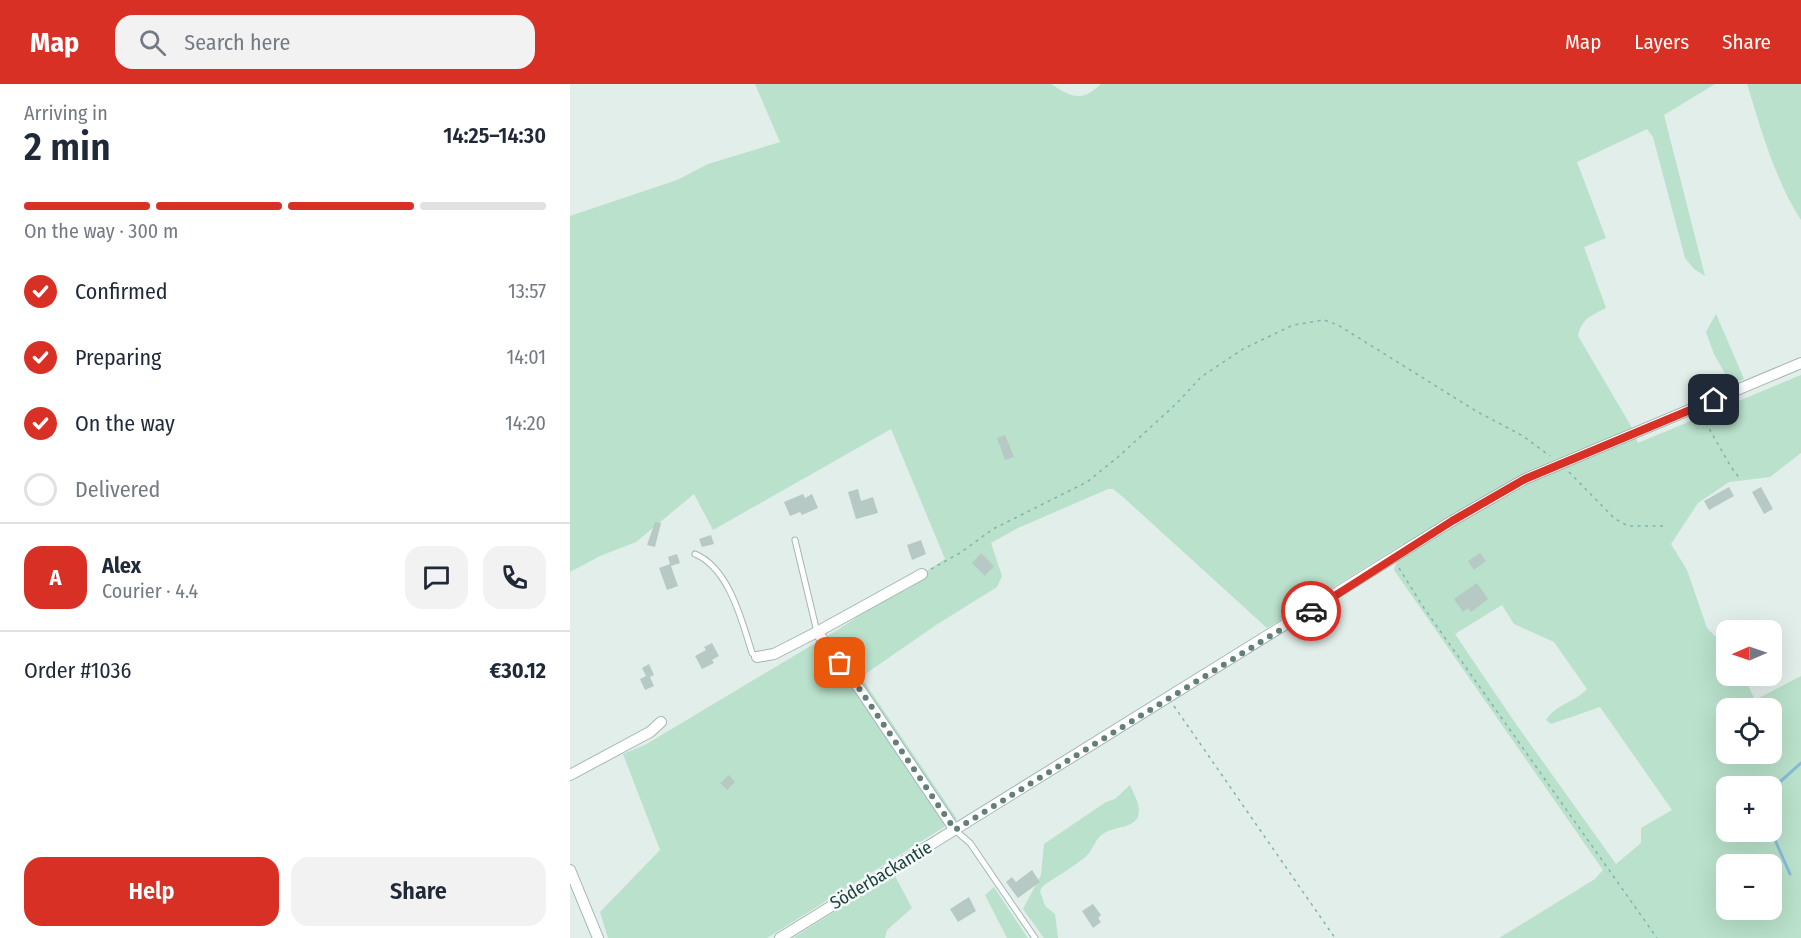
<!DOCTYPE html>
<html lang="en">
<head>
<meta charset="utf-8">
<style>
	:root { --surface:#fff; --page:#f2f2f3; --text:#1f2937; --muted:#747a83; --line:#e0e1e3; --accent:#d93025 }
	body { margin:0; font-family:"Fira Sans Condensed",sans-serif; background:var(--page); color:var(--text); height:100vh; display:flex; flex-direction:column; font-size:22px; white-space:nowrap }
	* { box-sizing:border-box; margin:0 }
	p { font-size:20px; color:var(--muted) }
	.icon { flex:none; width:33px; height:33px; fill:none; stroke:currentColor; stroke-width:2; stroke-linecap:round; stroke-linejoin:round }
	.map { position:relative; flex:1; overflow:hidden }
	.details { display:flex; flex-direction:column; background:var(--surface); width:570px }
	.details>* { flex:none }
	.needle { width:39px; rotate:268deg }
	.buttons { position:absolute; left:1146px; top:536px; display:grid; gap:12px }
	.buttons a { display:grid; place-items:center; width:66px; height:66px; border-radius:12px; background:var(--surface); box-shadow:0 6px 24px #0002; font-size:30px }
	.pin { position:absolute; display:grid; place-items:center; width:51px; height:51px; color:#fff; margin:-26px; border-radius:12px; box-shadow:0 3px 9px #0006 }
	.courier { position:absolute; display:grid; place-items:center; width:60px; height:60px; margin:-30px; border:4px solid #d93025; border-radius:50%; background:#fff; color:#222; box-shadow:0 2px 8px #0007 }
	.overview em { font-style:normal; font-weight:600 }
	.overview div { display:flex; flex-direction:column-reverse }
	.overview { display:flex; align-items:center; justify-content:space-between; height:102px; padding:0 24px }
	h1 { font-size:39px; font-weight:600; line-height:45px }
	.bar { display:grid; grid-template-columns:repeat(4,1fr); gap:9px 6px; align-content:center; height:72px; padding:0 24px }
	.bar i { height:8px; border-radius:4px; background:var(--line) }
	.bar .selected { background:var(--accent) }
	.bar p { grid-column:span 4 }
	.line { display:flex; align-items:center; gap:15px; padding:0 24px; border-top:2px solid var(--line) }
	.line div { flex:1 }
	.round { display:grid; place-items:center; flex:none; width:63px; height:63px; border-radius:18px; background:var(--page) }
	ol { padding:0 24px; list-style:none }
	li { display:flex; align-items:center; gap:18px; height:66px }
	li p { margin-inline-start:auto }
	li .icon { padding:6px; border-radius:50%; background:var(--accent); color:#fff; stroke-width:4 }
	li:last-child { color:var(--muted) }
	li i { width:33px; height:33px; border:3px solid var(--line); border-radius:50% }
	.primary-button { display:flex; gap:12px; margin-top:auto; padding:12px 24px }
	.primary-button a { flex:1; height:69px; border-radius:18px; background:var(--accent); color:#fff; font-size:24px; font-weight:600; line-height:69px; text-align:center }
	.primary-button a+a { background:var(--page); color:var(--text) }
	header { display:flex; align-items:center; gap:36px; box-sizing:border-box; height:84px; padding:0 30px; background:var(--accent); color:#fff }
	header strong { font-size:28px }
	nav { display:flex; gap:33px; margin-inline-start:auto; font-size:21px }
	.search { width:420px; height:54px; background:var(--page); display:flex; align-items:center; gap:15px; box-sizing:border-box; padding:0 21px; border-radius:18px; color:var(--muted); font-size:22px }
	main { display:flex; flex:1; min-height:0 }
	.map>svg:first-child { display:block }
</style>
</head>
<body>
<header>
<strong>Map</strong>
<div class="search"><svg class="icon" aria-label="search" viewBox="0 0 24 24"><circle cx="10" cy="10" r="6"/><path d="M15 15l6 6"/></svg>Search here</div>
<nav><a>Map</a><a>Layers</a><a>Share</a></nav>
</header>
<main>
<section class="details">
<div class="overview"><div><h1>2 min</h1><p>Arriving in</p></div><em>14:25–14:30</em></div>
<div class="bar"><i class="selected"></i><i class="selected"></i><i class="selected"></i><i></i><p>On the way · 300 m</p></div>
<ol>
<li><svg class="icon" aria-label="check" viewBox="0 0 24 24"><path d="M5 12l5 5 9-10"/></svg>Confirmed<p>13:57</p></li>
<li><svg class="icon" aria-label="check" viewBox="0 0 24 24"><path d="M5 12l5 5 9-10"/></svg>Preparing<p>14:01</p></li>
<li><svg class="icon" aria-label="check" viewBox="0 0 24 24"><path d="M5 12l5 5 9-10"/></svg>On the way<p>14:20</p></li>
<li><i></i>Delivered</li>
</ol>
<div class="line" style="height:108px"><b class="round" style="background:var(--accent);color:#fff">A</b><div><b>Alex</b><p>Courier · 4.4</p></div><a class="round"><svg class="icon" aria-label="chat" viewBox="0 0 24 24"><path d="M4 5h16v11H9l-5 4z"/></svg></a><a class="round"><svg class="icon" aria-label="phone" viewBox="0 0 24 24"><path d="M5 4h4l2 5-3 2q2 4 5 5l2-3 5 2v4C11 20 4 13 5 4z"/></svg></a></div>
<div class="line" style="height:78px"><div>Order #1036</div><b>€30.12</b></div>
<div class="primary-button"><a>Help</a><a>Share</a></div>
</section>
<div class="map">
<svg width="1231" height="854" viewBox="0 0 1231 854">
	<rect width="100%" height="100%" fill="#e2eeea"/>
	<!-- green -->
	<g fill="#b9e1cb" fill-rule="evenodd">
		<path d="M 185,0 L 481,0 C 502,13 511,19 531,0 L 1145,0 L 1094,31 L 1135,192 L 1124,185 L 1115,174 L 1083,53 L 1077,45 L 1007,78 L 1036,154 L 1014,163 L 1036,224 C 1022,231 1011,235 1008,252 L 1061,342 L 1068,359 L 1231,291 L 1231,369 L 1200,393 L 1159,398 L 1128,419 L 1101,460 L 1117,486 L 1137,544 L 1156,563 L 1156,591 L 1173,591 L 1185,616 L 1231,592 L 1231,854 L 929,854 L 1025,795 L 1033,786 L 824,486 L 833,460 L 697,544 L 553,413 L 543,405 L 538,405 L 448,444 L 421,459 L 432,492 L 427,503 L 366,541 L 291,593 L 387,735 L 197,854 L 38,854 L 30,828 L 90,766 L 53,670 L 75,661 L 269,545 L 375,475 L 321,345 L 143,446 L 124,410 L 66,458 L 30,472 L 0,488 L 0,132 L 107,96 L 138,80 L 210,58 ZM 932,521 L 944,540 L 984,558 L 1017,605 C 1005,618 985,621 976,636 L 981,640 L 1030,623 L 1102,726 L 1071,744 L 1071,759 L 1046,780 L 948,643 L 885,550 ZM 1156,624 L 1202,624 L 1202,669 L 1156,669 ZM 1156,702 L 1202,702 L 1202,747 L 1156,747 ZM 1156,780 L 1202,780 L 1202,825 L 1156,825 Z"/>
		<path d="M 1177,0 L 1231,0 L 1231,136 C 1205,96 1191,45 1177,0 Z"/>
		<path d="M 1146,230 L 1174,295 L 1161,300 L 1144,270 L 1136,248 Z"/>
		<path d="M 560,701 C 564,711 574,726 566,736 C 559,744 545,743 536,748 C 526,753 525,761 519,769 C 512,778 484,794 473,802 L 470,807 L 475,822 L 485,830 L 488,854 L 474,854 L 453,825 L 471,791 L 474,760 L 536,718 L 545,715 Z"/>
		<path d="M 324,790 L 342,824 L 317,846 L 315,854 L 223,854 Z"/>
		<path d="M 424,803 L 455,850 L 458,854 L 437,854 L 415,811 Z"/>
	</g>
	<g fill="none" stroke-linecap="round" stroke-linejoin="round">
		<!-- stream -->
		<g stroke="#85bcd8" stroke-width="3">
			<path d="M 1202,705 L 1231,679"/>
			<path d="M 1201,747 L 1220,790"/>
		</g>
	</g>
	<!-- building -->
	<g fill="#b7c9c4">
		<path d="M 435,351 L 444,373 L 435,376 L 427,354 Z"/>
		<path d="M 1159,403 L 1164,412 L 1139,426 L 1134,417 Z"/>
		<path d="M 1191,403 L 1203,425 L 1194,430 L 1182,408 Z"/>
		<path d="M 288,405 L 291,417 L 303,413 L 308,429 L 286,435 L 278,408 Z"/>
		<path d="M 233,410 L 235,414 L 242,410 L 248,424 L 232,431 L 230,428 L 220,432 L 214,418 Z"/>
		<path d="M 85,438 L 91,439 L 85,463 L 77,461 Z"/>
		<path d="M 141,451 L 144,460 L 132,463 L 129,455 Z"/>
		<path d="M 351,456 L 356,470 L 342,476 L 337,461 Z"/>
		<path d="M 411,469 L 424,482 L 415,492 L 402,479 Z"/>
		<path d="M 910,469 L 916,477 L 904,486 L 898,477 Z"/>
		<path d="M 107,470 L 110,479 L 101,482 L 108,502 L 97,506 L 89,484 L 100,480 L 98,473 Z"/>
		<path d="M 907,499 L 918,515 L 901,528 L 898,524 L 893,528 L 884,515 Z"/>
		<path d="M 142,559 L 149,572 L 142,576 L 144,579 L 132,585 L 125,572 L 136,566 L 134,563 Z"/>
		<path d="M 79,580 L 84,591 L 80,593 L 84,602 L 75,606 L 70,595 L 76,592 L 72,584 Z"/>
		<path d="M 159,691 L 165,698 L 157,706 L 150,699 Z"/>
		<path d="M 462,786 L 470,798 L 448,814 L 436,798 L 442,793 L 446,798 Z"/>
		<path d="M 399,813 L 406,827 L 388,838 L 380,825 Z"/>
		<path d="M 523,820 L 531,831 L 528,834 L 531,838 L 523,844 L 512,827 Z"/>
	</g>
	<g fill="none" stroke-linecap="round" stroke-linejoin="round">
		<defs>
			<g id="lane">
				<path d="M 225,456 L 247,548"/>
				<path d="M 125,470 C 159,484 172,537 182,569 L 187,573"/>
				<path d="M 385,746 L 400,759 L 465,854"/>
			</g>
			<g id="street">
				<path d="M 352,490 L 247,548 L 291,607 L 385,746"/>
				<path d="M 187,573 L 204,570 L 247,548"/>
				<path d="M 0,691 L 80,648 L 91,638"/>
				<path d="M 0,786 L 28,854"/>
				<path d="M 210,854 L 882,437 L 955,395 L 1231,279"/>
			</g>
		</defs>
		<!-- lane casing -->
		<use href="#lane" stroke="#a4b7b3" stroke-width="7"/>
		<!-- street casing -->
		<use href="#street" stroke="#a4b7b3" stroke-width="12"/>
		<!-- path -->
		<g stroke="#7fb4ad" stroke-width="1.5" stroke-dasharray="3 4.5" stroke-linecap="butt">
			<path d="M 1132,332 L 1161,383 L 1170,395"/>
			<path d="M 999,388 L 1044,434 L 1058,442 L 1094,442"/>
			<path d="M 829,484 L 854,524 L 1087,854"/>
			<path d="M 361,485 L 390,469 L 423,445 L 517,398 L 548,373 L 606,320 L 631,293 L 673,265 L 723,241 L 754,236 L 768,241 L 906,327 L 953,352 L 980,372"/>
			<path d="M 604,622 L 765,854"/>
		</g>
		<!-- lane -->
		<use href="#lane" stroke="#fff" stroke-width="5"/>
		<!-- street -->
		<use href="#street" stroke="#fff" stroke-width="10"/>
	</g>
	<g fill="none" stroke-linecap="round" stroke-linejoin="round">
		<!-- done -->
		<path stroke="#647e7a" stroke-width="6" stroke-dasharray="0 10.8" d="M 270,579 L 291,607 L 385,746 L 741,527"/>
		<!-- route -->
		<path stroke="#d93025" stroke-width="8" d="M 741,527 L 882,437 L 955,395 L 1144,316"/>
	</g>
	<g text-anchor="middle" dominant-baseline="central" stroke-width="5" stroke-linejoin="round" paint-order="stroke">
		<!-- street labels -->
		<g font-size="18" fill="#20413e" stroke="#f3faf7">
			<text transform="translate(311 791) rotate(-31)">Söderbackantie</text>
		</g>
	</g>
</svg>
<div class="buttons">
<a><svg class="needle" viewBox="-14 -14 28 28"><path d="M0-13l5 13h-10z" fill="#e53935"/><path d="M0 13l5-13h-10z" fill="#747a83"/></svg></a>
<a><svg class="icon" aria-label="locate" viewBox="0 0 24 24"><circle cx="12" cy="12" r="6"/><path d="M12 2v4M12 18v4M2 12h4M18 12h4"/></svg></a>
<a>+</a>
<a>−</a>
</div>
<div class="pin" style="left:270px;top:579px;background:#ea580c"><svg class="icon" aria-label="bag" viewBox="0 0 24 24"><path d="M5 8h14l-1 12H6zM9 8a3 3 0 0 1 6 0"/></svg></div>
<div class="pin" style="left:1144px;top:316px;background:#1f2937"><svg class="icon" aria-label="home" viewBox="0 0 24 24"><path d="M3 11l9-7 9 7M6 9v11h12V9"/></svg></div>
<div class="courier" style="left:741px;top:527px"><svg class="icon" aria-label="car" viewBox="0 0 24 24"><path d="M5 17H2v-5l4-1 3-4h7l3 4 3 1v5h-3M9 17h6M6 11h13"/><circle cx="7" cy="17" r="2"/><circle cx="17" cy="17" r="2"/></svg></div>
</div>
</main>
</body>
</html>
